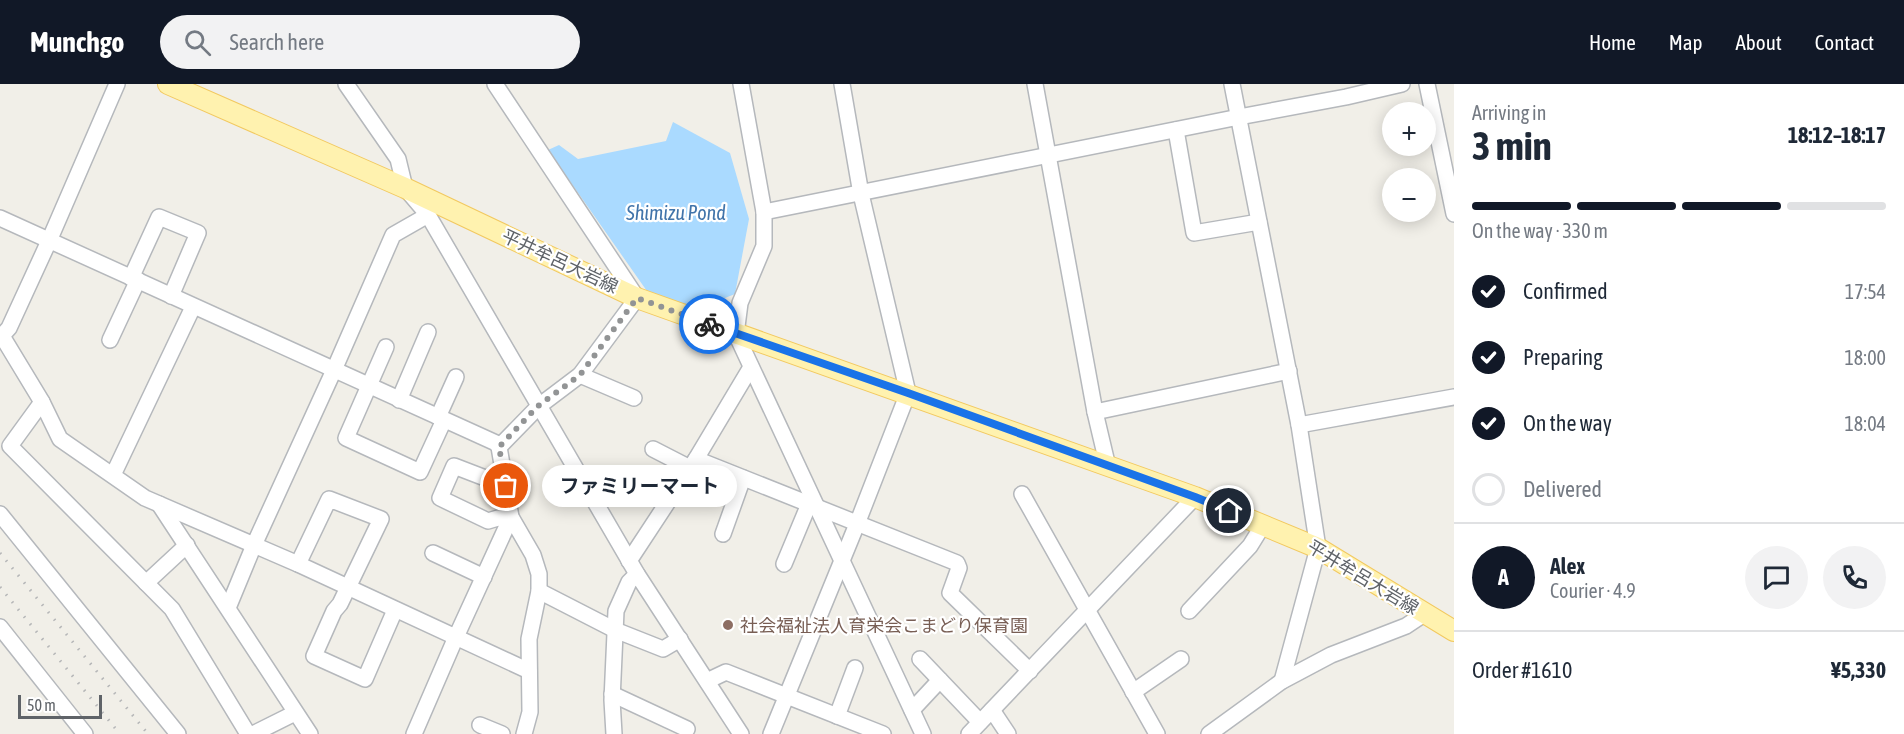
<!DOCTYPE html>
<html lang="en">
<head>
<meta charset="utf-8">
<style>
	:root { --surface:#fff; --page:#f2f2f3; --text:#1f2937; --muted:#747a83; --line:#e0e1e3; --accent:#111827 }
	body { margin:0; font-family:"Asap Condensed","Noto Sans JP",sans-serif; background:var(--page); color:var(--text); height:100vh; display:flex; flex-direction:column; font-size:22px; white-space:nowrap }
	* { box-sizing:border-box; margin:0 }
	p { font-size:20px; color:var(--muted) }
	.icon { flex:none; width:33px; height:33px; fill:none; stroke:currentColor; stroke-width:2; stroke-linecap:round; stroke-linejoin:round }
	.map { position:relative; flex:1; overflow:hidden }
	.panel { display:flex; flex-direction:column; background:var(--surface); width:450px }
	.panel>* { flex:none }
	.controls { position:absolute; left:1382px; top:18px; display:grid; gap:12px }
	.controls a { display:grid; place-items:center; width:54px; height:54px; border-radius:50%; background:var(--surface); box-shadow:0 3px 15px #0003; font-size:30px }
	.scale { position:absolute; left:18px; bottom:15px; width:84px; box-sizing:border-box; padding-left:6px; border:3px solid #5f6368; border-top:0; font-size:16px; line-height:21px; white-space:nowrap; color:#5f6368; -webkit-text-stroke:4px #fff; paint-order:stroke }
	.pin { position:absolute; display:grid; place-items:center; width:51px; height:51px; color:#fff; margin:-26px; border:3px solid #fff; border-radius:50%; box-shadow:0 2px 6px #0007 }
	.courier { position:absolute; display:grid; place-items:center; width:60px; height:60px; margin:-30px; border:4px solid #1a73e8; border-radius:50%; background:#fff; color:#222; box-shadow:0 2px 8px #0007 }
	.bubble { position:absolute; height:42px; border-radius:21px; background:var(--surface); box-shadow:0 3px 15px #0003; font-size:20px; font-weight:700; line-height:42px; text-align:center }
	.summary em { font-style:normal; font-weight:700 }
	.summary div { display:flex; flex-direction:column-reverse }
	.summary { display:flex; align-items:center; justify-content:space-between; height:102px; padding:0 18px }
	h1 { font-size:39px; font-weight:700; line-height:45px }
	.bar { display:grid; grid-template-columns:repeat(4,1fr); gap:9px 6px; align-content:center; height:72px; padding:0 18px }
	.bar i { height:8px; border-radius:4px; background:var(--line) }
	.bar .on { background:var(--accent) }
	.bar p { grid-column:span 4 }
	.line { display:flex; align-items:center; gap:15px; padding:0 18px; border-top:2px solid var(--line) }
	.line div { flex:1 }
	.round { display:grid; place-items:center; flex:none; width:63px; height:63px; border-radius:32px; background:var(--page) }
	ol { padding:0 18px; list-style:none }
	li { display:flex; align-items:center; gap:18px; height:66px }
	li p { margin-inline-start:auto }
	li .icon { padding:6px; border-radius:50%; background:var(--accent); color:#fff; stroke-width:4 }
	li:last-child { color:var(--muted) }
	li i { width:33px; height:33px; border:3px solid var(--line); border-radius:50% }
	header { display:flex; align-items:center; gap:36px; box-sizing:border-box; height:84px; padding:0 30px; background:var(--accent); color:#fff }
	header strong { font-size:28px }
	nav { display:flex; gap:33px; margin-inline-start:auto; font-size:21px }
	.search { width:420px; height:54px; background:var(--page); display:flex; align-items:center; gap:15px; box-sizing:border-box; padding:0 21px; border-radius:33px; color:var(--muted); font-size:22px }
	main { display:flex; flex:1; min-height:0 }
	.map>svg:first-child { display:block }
</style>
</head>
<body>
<header>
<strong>Munchgo</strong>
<div class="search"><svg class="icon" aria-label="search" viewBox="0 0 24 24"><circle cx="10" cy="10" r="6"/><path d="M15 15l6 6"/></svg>Search here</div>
<nav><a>Home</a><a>Map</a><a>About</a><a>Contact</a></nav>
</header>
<main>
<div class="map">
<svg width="1454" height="650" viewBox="0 0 1454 650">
	<rect width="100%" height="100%" fill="#f1efe8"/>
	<!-- water -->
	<path fill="#aadaff" d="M 673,38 L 730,69 L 749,135 L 735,210 L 695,226 L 649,210 L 548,66 L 559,61 L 578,75 L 666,57 Z"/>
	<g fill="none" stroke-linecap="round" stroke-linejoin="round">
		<defs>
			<g id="minor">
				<path d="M 346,0 L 398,75 L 405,104 L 428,131 L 637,490 L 741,650"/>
				<path d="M 495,0 L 637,214 L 580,291 L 539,322 L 499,363"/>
				<path d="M 741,0 L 764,128 L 764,162 L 740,219 L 736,250 L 923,650"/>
				<path d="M 1035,0 L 1095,328 L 1108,383"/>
				<path d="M 1232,0 L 1299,341 L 1318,464 L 1282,597"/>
				<path d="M 1427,0 L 1454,130"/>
				<path d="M 1176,46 L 1194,149 L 1259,138"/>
				<path d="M 764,128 L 1239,33 L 1346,13 L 1402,0"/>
				<path d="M 0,134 L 496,359 L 499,363 L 511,433 L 533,471 L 539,490 L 539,507 L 529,555 L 530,628 L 524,650"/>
				<path d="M 131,194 L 159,133 L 198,149 L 171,212"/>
				<path d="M 2,252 L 42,318 L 60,355 L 145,414 L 298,480 L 529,587"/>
				<path d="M 0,254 L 9,244 L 49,157 L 117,0"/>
				<path d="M 110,256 L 138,196"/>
				<path d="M 386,263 L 346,354 L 420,388 L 444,336"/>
				<path d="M 580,291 L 634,314"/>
				<path d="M 399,316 L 428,248"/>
				<path d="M 42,318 L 10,362 L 172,525 L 248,650"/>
				<path d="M 1095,328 L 1289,287"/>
				<path d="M 438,333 L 456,293"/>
				<path d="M 1299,341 L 1454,313"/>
				<path d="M 653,365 L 690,384"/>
				<path d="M 696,375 L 957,479 L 959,484 L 950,509 L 1030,587"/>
				<path d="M 113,391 L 193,223"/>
				<path d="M 616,394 L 667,418"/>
				<path d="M 1022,410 L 1157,650"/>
				<path d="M 159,420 L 310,650"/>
				<path d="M 0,430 L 178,650"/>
				<path d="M 723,450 L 743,394"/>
				<path d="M 433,469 L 484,493"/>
				<path d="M 629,477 L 696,375 L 751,283"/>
				<path d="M 298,480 L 329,415 L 381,435 L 340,520 L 334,527 L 314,572 L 365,595 L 395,526"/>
				<path d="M 784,480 L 809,420"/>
				<path d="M 146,499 L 187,461"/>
				<path d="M 539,507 L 615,546 L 663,565 L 680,555"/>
				<path d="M 228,524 L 254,461 L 334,286 L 393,151 L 428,131"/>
				<path d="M 1189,527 L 1250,462 L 1263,441"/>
				<path d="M 0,543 L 85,650"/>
				<path d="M 920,575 L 980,638"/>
				<path d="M 707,597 L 726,588 L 883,650"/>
				<path d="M 1133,608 L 1181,575"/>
				<path d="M 612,610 L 687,645"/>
				<path d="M 912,626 L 940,596"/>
				<path d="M 992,626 L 1008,650"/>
				<path d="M 837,632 L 855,584"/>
				<path d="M 480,641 L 502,650"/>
				<path d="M 253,650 L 295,629"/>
				<path d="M 414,650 L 456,553 L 511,433 L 498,434 L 488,437 L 440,414 L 454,382 L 506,402"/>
				<path d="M 614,650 L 612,616 L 616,527 L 629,498 L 637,490"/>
				<path d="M 771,650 L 857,440 L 908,309 L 861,110 L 842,0"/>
				<path d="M 969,650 L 1195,413"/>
				<path d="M 1209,650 L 1282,597 L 1331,571 L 1406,542 L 1424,530"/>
			</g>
			<path id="major" d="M 168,0 L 405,104 L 637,214 L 1195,413 L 1318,464 L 1454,547"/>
		</defs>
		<!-- minor casing -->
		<use href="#minor" stroke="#b5b8bc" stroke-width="18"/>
		<!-- major casing -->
		<use href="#major" stroke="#f2c960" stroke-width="22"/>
		<!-- minor -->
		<use href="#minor" stroke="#fff" stroke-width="15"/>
		<!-- major -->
		<use href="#major" stroke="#fff2af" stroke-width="20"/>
		<!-- rail -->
		<g stroke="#b6b7b8" stroke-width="3" stroke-dasharray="1.5 8" stroke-linecap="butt">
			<path d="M 0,469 L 148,650"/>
			<path d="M 0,503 L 120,650"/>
		</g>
	</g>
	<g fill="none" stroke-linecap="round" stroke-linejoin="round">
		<!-- done -->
		<path stroke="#929495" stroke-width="6" stroke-dasharray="0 10.8" d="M 506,402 L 499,363 L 538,322 L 580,291 L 637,214 L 709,240"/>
		<!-- route -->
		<path stroke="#1a73e8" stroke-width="8" d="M 709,240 L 908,309 L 1195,413 L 1229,427"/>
	</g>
	<!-- markers -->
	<circle fill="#8d6e63" stroke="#fff" stroke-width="2" cx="728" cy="541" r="6"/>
	<g text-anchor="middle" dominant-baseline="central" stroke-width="4.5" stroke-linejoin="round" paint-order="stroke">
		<!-- street labels -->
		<g font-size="18" fill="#5f6368" stroke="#fff">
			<text transform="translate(560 177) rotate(25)">平井牟呂大岩線</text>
			<text transform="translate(1363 493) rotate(31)">平井牟呂大岩線</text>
		</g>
		<!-- education labels -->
		<g font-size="18" fill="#785e54" stroke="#fff" text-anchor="start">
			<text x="740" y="541">社会福祉法人育栄会こまどり保育園</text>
		</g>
		<!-- water labels -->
		<g font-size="20" font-style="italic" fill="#4174aa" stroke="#fff">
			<text x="676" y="128">Shimizu Pond</text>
		</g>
	</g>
</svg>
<div class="controls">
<a>+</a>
<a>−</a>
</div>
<div class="scale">50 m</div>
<div class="pin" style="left:506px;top:402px;background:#ea580c"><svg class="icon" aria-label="bag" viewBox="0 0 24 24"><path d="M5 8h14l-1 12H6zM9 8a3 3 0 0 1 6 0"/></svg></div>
<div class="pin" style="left:1229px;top:427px;background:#1f2937"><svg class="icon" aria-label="home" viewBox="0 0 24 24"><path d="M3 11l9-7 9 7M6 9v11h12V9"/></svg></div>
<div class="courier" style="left:709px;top:240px"><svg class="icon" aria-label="bike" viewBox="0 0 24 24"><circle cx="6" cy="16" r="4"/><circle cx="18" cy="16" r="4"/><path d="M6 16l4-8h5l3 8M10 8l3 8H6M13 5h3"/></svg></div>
<div class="bubble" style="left:542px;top:381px;width:195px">ファミリーマート</div>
</div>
<section class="panel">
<div class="summary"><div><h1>3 min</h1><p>Arriving in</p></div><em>18:12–18:17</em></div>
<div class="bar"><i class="on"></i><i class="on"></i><i class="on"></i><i></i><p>On the way · 330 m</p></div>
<ol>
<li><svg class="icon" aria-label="check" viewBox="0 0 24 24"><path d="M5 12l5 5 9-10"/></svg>Confirmed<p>17:54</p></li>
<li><svg class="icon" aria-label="check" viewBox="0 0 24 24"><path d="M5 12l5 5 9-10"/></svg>Preparing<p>18:00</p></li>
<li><svg class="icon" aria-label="check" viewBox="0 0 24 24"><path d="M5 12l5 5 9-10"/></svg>On the way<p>18:04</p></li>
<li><i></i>Delivered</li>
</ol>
<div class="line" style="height:108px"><b class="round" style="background:var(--accent);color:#fff">A</b><div><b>Alex</b><p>Courier · 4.9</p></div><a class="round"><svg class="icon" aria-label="chat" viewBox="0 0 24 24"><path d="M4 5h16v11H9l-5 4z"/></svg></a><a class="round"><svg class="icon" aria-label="phone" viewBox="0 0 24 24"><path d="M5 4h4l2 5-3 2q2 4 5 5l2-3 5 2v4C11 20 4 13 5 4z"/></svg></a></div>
<div class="line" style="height:78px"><div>Order #1610</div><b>¥5,330</b></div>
</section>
</main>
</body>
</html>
